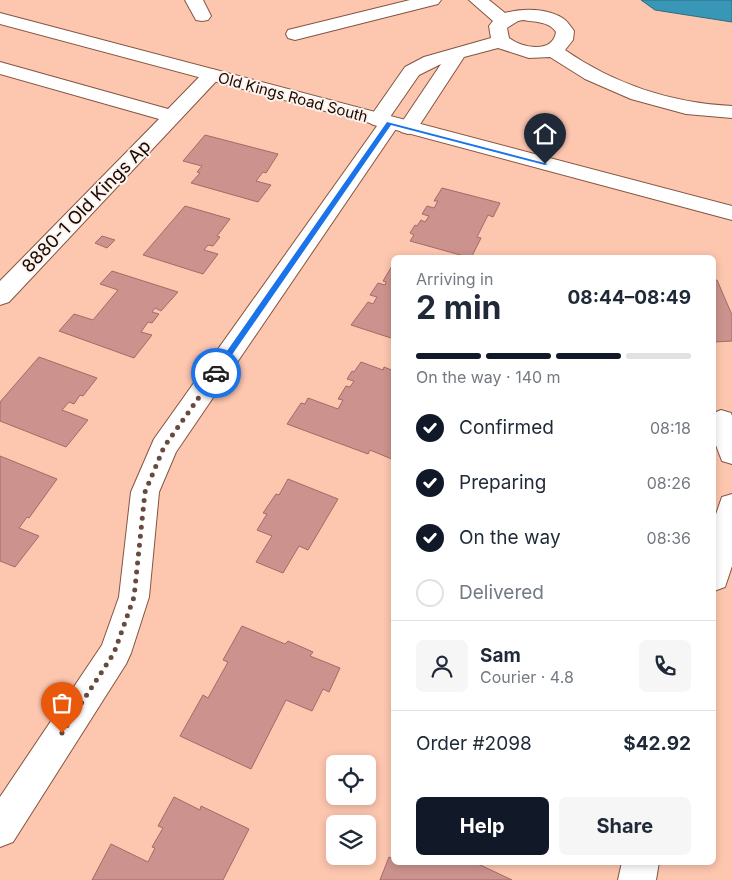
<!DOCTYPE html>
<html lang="en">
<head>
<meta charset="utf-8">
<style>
	:root { --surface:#fff; --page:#f6f6f7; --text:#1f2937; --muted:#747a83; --line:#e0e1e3; --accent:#111827 }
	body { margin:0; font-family:Inter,sans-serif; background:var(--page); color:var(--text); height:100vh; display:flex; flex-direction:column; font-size:19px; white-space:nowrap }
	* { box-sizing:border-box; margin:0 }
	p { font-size:16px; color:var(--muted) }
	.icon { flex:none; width:28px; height:28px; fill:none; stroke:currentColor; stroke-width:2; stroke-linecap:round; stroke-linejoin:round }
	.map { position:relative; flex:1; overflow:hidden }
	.side { position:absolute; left:391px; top:255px; width:325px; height:610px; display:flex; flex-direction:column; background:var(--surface); border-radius:8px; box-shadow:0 2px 8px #0003 }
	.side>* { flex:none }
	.fabs { position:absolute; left:326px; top:755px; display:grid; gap:10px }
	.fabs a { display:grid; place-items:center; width:50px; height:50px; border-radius:8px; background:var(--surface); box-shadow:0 2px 8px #0003; font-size:25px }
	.pin { position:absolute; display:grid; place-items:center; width:42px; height:42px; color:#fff; margin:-51px -21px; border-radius:50% 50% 50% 0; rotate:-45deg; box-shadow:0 0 5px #0007 }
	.pin .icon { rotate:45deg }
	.courier { position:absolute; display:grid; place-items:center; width:50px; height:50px; margin:-25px; border:4px solid #1a73e8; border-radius:50%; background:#fff; color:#222; box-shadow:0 1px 6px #0007 }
	.summary em { font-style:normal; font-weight:700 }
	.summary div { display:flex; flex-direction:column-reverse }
	.summary { display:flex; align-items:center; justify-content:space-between; height:85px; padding:0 25px }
	h1 { font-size:32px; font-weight:700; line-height:38px }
	.bar { display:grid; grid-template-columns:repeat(4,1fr); gap:8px 5px; align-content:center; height:60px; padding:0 25px }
	.bar i { height:6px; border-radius:4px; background:var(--line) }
	.bar .on { background:var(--accent) }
	.bar p { grid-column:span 4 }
	.line { display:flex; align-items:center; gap:12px; padding:0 25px; border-top:1px solid var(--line) }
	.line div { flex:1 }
	.round { display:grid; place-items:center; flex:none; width:52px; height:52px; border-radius:8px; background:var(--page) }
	ol { padding:0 25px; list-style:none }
	li { display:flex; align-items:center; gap:15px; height:55px }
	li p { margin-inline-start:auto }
	li .icon { padding:5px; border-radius:50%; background:var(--accent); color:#fff; stroke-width:4 }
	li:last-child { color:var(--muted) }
	li i { width:28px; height:28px; border:2px solid var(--line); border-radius:50% }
	.action { display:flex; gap:10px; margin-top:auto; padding:10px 25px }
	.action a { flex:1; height:58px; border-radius:8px; background:var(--accent); color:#fff; font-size:20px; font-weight:700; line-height:58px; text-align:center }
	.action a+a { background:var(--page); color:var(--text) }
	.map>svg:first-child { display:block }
</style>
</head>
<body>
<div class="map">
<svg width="732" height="880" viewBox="0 0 732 880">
	<rect width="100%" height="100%" fill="#fdc6af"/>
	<!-- water -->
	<path fill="#3897b7" stroke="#2f6c81" d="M 641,0 L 732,0 L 732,22 L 655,10 Z"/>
	<!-- building -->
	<g fill="#cc928d" stroke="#a26b67">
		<path d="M 205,135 L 278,154 L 266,173 L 263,172 L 256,181 L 271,185 L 258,202 L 191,183 L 200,173 L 197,172 L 202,166 L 183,161 Z"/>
		<path d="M 442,188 L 500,203 L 493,217 L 488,215 L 477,237 L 481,238 L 471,258 L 410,241 L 414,235 L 410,233 L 415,225 L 417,226 L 421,220 L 425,222 L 429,216 L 422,214 L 427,206 L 434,208 L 438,201 L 434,201 Z"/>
		<path d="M 185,206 L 230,219 L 217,236 L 220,237 L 213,246 L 208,245 L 204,250 L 218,254 L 203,274 L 143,255 Z"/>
		<path d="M 102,236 L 115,240 L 107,248 L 95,243 Z"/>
		<path d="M 392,266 L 394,266 L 394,339 L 351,325 L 368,302 L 373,304 L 377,297 L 370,295 L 378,283 L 385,285 L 386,282 L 383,281 Z"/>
		<path d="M 112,271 L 178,292 L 161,311 L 155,308 L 152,312 L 159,314 L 152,323 L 148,322 L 141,332 L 152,335 L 134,358 L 59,331 L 74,314 L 93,320 L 118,290 L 100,284 Z"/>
		<path d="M 714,280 L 717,280 L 732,315 L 732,341 L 714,342 Z"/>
		<path d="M 39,357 L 97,378 L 83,396 L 80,395 L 74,404 L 69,402 L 62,410 L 88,420 L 66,447 L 0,421 L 0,402 Z"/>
		<path d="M 361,362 L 383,370 L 384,367 L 394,371 L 394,460 L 370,450 L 368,454 L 287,424 L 301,403 L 305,404 L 308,398 L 338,409 L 343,400 L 338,399 L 346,386 L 350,387 L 354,381 L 347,379 L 352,371 L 354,372 Z"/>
		<path d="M 0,456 L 57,479 L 29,518 L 27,517 L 19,528 L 39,536 L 15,567 L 0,561 Z"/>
		<path d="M 288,479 L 338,499 L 308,550 L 299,546 L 283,573 L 256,562 L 272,536 L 257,530 L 267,514 L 263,513 L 276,494 L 279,495 Z"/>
		<path d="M 242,626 L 285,644 L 288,641 L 313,652 L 310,656 L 340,668 L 329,692 L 323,689 L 312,711 L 286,700 L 251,769 L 180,736 L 203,695 L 208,698 L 228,662 L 223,660 Z"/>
		<path d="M 174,797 L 200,810 L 201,806 L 249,829 L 223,880 L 92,880 L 111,844 L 148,862 L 155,848 L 152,847 L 163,828 L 158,826 Z"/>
		<path d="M 389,857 L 394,859 L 394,862 L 474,862 L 512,880 L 380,880 Z"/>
	</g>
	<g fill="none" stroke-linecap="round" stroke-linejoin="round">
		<defs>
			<g id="minor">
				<path d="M 185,0 L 203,0 L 211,16 L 208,20 L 202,21 L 196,20 Z"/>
				<path d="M 410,0 L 441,0 L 438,4 L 295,40 L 288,38 L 286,34 L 288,30 Z"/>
				<path d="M 469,0 L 489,0 L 505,13 C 523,8 548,8 564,19 C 568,22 571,27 574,31 L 573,40 L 565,50 C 614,84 672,103 732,106 L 732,118 L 686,114 L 631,99 L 585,79 L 550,57 L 529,58 L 498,48 L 464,57 L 415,132 L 408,134 L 401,132 L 398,128 L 441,64 L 419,75 L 390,117 L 397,119 L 400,123 L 176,452 L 159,492 L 149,597 L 131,653 L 126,664 L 13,842 L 0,847 L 0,797 L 102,645 L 119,597 L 131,492 L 154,439 L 377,126 L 371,124 L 368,120 L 405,67 L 424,57 L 491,38 L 489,26 L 493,21 ZM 523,20 C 534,22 549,21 556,32 C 553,54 522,48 509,38 L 507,28 L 518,21 Z"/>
				<path d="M 0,62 L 168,109 L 205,71 L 212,69 L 219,71 L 222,75 L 9,302 L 0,305 L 0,281 L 159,119 L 0,74 Z"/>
				<path d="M 721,410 L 731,413 L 732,416 L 732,464 L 722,461 L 714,440 L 714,413 Z"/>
				<path d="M 732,494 L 732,566 L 725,587 L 714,591 L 714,520 L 722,497 Z"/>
				<path d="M 622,862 L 659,862 L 656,880 L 618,880 Z"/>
			</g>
			<path id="tertiary" d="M 0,13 L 732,206 L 732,220 L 0,24 Z"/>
		</defs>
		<!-- minor casing -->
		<use href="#minor" stroke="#845540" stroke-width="2"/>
		<!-- tertiary casing -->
		<use href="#tertiary" stroke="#845540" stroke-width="2"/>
		<!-- minor -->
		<use href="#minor" fill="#fff" fill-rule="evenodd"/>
		<!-- tertiary -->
		<use href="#tertiary" fill="#fff" fill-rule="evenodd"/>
	</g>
	<!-- route -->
	<path fill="#1a73e8" d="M 387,122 L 548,164 L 545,165 L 391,125 L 218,375 L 213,375 L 213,371 Z"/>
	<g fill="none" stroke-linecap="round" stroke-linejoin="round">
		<!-- done -->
		<path stroke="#694a3f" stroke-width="5" stroke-dasharray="0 9" d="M 62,733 L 114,653 L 134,597 L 145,492 L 164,447 L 216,373"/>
	</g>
	<g text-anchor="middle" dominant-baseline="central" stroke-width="4" stroke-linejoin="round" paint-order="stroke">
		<!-- far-street labels -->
		<g font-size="15" fill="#190802" stroke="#fef2ed">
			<text transform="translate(293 97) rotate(15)">Old Kings Road South</text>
		</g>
		<!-- street labels -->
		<g font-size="18" fill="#190802" stroke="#fef2ed">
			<text transform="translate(86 206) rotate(-46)">8880-1 Old Kings Ap</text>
		</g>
	</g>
</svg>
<div class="fabs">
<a><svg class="icon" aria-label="locate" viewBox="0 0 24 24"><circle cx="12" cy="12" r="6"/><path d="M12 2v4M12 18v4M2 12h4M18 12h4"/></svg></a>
<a><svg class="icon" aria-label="layers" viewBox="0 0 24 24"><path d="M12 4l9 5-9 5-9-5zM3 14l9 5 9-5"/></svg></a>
</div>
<div class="pin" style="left:62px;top:733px;background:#ea580c"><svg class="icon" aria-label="bag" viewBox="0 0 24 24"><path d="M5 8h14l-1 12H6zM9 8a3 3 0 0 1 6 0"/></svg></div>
<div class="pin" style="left:545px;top:164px;background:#1f2937"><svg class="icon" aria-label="home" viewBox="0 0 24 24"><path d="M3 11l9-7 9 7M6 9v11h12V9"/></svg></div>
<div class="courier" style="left:216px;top:373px"><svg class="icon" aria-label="car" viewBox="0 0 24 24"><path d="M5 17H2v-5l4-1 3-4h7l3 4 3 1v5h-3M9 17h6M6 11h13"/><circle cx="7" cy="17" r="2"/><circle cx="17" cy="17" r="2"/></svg></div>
<section class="side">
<div class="summary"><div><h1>2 min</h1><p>Arriving in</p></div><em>08:44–08:49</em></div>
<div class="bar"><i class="on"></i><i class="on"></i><i class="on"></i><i></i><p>On the way · 140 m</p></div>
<ol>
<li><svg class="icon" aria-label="check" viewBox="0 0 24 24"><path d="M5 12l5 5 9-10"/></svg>Confirmed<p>08:18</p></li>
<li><svg class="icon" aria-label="check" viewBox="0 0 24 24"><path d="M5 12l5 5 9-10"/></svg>Preparing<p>08:26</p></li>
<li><svg class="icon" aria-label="check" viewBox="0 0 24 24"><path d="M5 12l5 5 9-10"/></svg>On the way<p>08:36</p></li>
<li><i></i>Delivered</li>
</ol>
<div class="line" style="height:90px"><a class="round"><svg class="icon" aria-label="person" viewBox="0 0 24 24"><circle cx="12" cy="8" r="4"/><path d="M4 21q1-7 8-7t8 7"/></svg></a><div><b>Sam</b><p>Courier · 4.8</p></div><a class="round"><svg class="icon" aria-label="phone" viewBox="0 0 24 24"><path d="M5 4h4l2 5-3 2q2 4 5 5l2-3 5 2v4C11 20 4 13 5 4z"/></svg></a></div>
<div class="line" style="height:65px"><div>Order #2098</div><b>$42.92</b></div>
<div class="action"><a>Help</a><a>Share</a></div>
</section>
</div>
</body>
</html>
